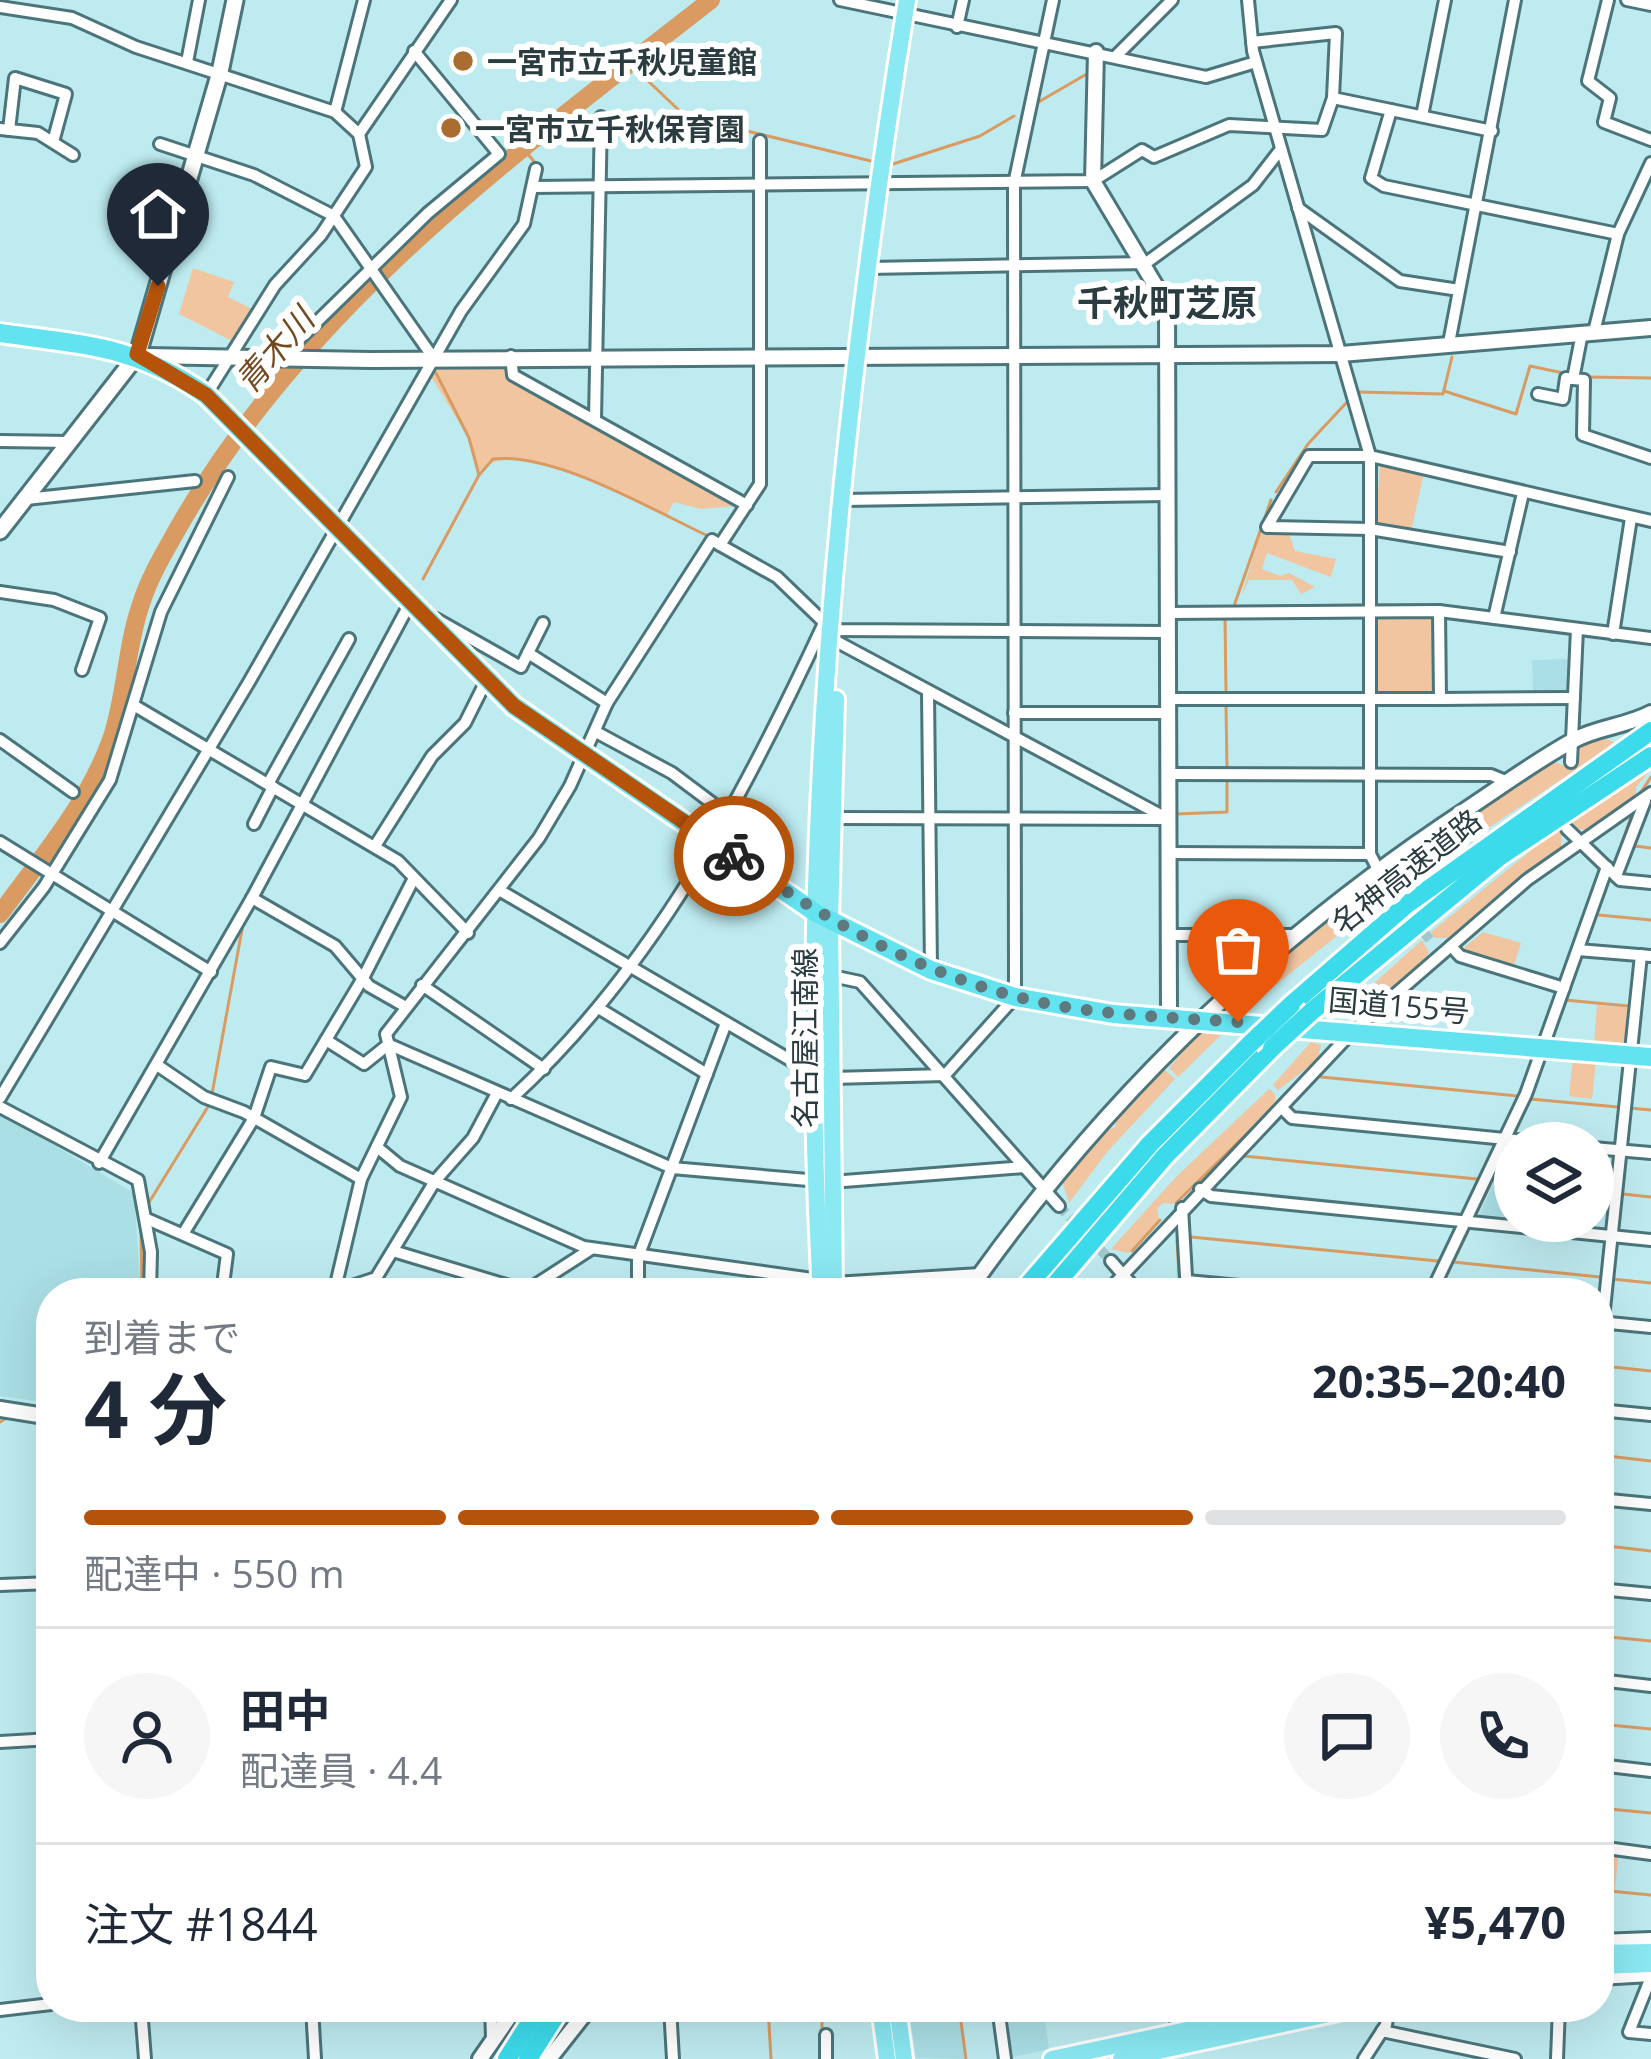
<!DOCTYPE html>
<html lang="ja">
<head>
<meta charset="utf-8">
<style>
	:root { --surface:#fff; --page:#f6f6f7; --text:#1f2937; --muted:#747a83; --line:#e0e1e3; --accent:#b45309 }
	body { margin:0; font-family:"Open Sans","Noto Sans JP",sans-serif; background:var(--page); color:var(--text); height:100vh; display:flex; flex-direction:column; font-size:45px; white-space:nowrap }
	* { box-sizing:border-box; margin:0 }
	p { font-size:39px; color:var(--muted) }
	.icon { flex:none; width:66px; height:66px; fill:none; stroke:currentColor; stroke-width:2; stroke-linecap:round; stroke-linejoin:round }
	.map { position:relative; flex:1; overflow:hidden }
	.drawer { position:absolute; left:36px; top:1278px; width:1578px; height:744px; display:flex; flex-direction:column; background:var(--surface); border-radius:48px; box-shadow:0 12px 48px #0002 }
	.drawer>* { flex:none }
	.tools { position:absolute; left:1494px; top:1122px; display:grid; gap:24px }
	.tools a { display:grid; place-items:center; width:120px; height:120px; border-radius:50%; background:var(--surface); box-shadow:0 12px 48px #0002; font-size:60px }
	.pin { position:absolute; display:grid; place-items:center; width:102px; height:102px; color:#fff; margin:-123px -51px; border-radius:50% 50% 50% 0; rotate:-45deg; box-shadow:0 0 12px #0007 }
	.pin .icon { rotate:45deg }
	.courier { position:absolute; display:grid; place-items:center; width:120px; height:120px; margin:-60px; border:9px solid #b45309; border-radius:50%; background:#fff; color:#222; box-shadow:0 3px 15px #0007 }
	.overview em { font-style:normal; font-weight:700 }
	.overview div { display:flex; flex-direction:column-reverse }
	.overview { display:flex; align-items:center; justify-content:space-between; height:204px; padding:0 48px }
	h1 { font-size:78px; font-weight:700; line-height:90px }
	.bar { display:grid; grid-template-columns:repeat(4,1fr); gap:18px 12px; align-content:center; height:144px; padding:0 48px }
	.bar i { height:15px; border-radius:9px; background:var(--line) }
	.bar .selected { background:var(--accent) }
	.bar p { grid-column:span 4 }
	.line { display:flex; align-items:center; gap:30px; padding:0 48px; border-top:3px solid var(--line) }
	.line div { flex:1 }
	.round { display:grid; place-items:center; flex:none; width:126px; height:126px; border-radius:63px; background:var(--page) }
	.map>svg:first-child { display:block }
</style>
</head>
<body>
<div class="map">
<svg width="1651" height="2059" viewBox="0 0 1651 2059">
	<rect width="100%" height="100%" fill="#beebf0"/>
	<!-- built -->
	<g fill="#aadfe6">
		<path d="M 1571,659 L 1566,693 L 1533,694 L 1532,660 Z"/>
		<path d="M 0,1113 L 134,1193 L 141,1293 L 51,1293 L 51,1403 L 0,1396 Z"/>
		<path d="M 1494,1182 L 1512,1184 L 1508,1221 L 1478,1218 Z"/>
		<path d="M 1002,2007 L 1043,2007 L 1049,2049 L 1013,2057 Z"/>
		<path d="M 958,2011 L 965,2059 L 916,2058 L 910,2017 Z"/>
	</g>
	<!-- green -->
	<g fill="#f0c59f">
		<path d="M 193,268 L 234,282 L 228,297 L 256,311 L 234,342 L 179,314 Z"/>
		<path d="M 432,356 L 511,356 L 513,375 L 747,505 L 701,509 L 674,502 L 667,515 C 627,496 510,432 478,473 L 469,438 L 430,375 Z"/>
		<path d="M 1380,462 L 1424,473 L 1411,531 L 1376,523 Z"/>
		<path d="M 1260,534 L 1289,534 L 1295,551 L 1336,559 L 1331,577 L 1267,553 L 1262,569 L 1280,576 L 1289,573 L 1315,587 L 1301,594 L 1292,580 L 1249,580 L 1241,597 Z"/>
		<path d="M 1381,614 L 1433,616 L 1433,693 L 1376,691 L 1376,619 Z"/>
		<path d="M 1596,735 L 1616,743 L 1398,888 L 1391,876 L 1393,865 L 1550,761 L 1566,766 L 1575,760 L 1578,746 Z"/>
		<path d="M 1651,769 L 1636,787 L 1636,798 L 1589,830 L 1578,829 L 1571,820 Z"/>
		<path d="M 1562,825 L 1561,847 L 1452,938 L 1435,938 L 1431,932 Z"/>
		<path d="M 1367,884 L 1379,886 L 1388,895 L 1248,1007 L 1245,994 L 1250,983 Z"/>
		<path d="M 1483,932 L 1521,943 L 1513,968 L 1460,951 Z"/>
		<path d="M 1422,940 L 1429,952 L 1422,965 L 1361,1018 L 1338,1016 Z"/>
		<path d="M 1597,1005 L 1629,1008 L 1626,1047 L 1594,1044 Z"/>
		<path d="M 1199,1033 L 1221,1035 L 1178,1077 L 1169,1068 Z"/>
		<path d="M 1311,1042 L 1321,1045 L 1318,1060 L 1278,1090 L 1273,1085 Z"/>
		<path d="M 1573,1058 L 1596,1060 L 1592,1099 L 1569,1096 Z"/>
		<path d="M 1165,1070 L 1175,1079 L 1107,1152 L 1069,1203 L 1061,1178 L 1100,1132 L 1116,1127 L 1114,1116 L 1154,1071 Z"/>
		<path d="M 1269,1089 L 1275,1094 L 1275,1106 L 1173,1204 L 1163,1203 L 1157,1209 L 1159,1219 L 1129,1253 L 1111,1249 L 1176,1177 Z"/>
		<path d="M 1599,1853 L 1618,1856 L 1615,1890 L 1599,1888 Z"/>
	</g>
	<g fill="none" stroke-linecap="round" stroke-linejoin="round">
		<!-- stream -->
		<g stroke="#d99b62" stroke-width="3">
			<path d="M 645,78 L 685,116 L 871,161"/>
			<path d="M 1035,104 L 1085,75"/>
			<path d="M 523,148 L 536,164"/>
			<path d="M 893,164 L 980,136 L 1014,116"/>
			<path d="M 1588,377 L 1651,378"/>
			<path d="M 1444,391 L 1516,414 L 1530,366 L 1568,374"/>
			<path d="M 1358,392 L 1443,394 L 1452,357"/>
			<path d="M 479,475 L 493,459 C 555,452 652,510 708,536"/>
			<path d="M 1276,492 L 1308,444 L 1347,402"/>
			<path d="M 738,548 L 758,560"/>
			<path d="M 423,579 L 479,475 L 469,438 L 436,373"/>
			<path d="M 1377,605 L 1391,605"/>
			<path d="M 1400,605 L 1420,605"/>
			<path d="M 1433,605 L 1489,612"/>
			<path d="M 1234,606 L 1271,500"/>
			<path d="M 1225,607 L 1360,605"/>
			<path d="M 1499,613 L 1530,617"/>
			<path d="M 1225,618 L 1226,693"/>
			<path d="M 1629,630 L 1645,631"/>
			<path d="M 1226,706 L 1227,768"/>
			<path d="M 1639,795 L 1651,777"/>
			<path d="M 1635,846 L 1651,848"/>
			<path d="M 1176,848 L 1176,814 L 1227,812 L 1227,781"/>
			<path d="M 1176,861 L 1176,926"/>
			<path d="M 1614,866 L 1632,814"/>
			<path d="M 1599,915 L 1651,920"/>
			<path d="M 1586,943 L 1606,889"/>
			<path d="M 1568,994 L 1581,957"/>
			<path d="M 1565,1000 L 1628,1006"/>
			<path d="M 1552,1039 L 1565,1001"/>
			<path d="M 1321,1077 L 1518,1096"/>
			<path d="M 1533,1092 L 1545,1058"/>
			<path d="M 212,1094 L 243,924"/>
			<path d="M 1629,1108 L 1651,1110"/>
			<path d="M 1515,1132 L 1530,1099 L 1618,1107"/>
			<path d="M 1243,1156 L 1477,1179"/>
			<path d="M 1493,1180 L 1515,1183"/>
			<path d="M 1593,1191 L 1610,1192"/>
			<path d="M 1623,1194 L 1651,1197"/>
			<path d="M 1176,1203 L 1268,1113"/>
			<path d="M 148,1204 L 209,1105"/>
			<path d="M 1475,1216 L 1507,1149"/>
			<path d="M 141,1229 L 142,1293"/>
			<path d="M 1191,1237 L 1438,1261"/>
			<path d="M 1177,1240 L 1180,1293"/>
			<path d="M 1132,1251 L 1160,1220"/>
			<path d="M 1453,1262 L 1600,1277"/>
			<path d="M 1132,1274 L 1144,1261"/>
			<path d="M 1612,1279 L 1651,1283"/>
			<path d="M 1438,1293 L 1469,1229"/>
			<path d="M 1603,1366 L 1651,1371"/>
			<path d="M 24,1407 L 51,1406"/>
			<path d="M 0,1422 L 11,1415"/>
			<path d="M 1599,1455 L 1651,1461"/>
			<path d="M 1599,1545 L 1651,1551"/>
			<path d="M 1599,1636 L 1651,1641"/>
			<path d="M 1599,1724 L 1651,1729"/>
			<path d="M 1599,1808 L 1651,1813"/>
			<path d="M 1599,1890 L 1651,1895"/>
			<path d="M 768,2007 L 771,2059"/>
			<path d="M 822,2007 L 822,2035"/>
			<path d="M 959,2007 L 966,2059"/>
			<path d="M 1186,2011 L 1187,2007"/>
		</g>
		<!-- river -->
		<path stroke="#d99b62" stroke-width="18" d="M 0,914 C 40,859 89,803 112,737 C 126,694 126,647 141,604 C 149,578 164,553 177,530 C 302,308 514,154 711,0"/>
		<!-- minor-tunnel -->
		<g stroke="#a1c8cd" stroke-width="10" stroke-dasharray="10 5" stroke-linecap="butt">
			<path d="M 1386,885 L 1431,941"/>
			<path d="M 1059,1206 L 1111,1261"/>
		</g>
		<defs>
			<g id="minor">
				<path d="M 840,0 L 1206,77 L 1256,62"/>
				<path d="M 1248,0 L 1253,51 L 1370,456 L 1370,854 L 1386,885"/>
				<path d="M 1608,0 L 1588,81 L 1610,98 L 1604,122 L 1651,140"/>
				<path d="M 1627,0 L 1651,5"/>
				<path d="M 0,7 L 72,18 L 136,47 L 335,112 L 359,134 L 366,167 L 321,235 L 275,285 L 206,395"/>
				<path d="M 957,27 L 963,0"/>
				<path d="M 1115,57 L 1172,0"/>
				<path d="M 187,62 L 199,0"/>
				<path d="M 1333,98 L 1492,131"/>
				<path d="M 1391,110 L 1371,178 L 1384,186 L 1618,234"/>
				<path d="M 335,112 L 364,0"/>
				<path d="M 1422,116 L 1445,0"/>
				<path d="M 0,129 L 38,133 L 73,155"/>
				<path d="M 9,130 L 15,78 L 66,94 L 53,142"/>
				<path d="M 359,134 L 451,0"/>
				<path d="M 160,144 L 254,175 L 334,216 L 432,356"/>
				<path d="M 533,187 L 1093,181 L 1142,150 L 1154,157 L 1229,125 L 1322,130 L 1333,98 L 1336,33 L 1252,42"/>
				<path d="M 1298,208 L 1400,281 L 1459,290"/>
				<path d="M 868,268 L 1146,263 L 1253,185 L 1281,149"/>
				<path d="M 1594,332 L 1618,234 L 1651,163"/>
				<path d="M 1582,333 L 1573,379 L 1584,380 L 1583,435 L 1651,458"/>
				<path d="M 1449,343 L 1515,0"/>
				<path d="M 511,356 L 513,375 L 747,505"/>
				<path d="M 281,357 L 428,213 L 499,154 L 414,51"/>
				<path d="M 1538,394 L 1563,399 L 1566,378 L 1573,379"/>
				<path d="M 595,419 L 601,117"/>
				<path d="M 0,441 L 71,442"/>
				<path d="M 26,499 L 195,481"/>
				<path d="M 844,500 L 1167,495"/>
				<path d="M 720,545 L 777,577 L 832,630 L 1167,632"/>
				<path d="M 1510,552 L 1370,529 L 1267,527 L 1309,456 L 1370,456 L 1651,521"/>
				<path d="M 0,592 L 54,600 L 100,618 L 82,670"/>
				<path d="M 1167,613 L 1439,611 L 1651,638"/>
				<path d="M 1494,618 L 1523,493"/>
				<path d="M 436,619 L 521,667 L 543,623"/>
				<path d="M 1613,634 L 1631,518"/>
				<path d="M 832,639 L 1168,819"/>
				<path d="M 528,653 L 607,703"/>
				<path d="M 928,691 L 931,970"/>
				<path d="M 1168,699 L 1440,699 L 1439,611"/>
				<path d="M 1440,699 L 1574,698"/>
				<path d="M 135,706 L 398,861 L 468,933"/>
				<path d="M 1014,713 L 1168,713"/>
				<path d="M 596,732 L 672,773 L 728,815"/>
				<path d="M 0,740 L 73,792"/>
				<path d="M 1571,762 L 1577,629"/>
				<path d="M 1168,774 L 1491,775 L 1508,782"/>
				<path d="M 268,784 L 349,639"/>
				<path d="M 834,818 L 1165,819"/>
				<path d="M 254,824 L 273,787"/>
				<path d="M 1567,829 L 1620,880 L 1651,883"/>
				<path d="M 0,842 L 211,972"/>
				<path d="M 375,846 L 432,756 L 465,723 L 486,681"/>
				<path d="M 1168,853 L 1370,854"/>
				<path d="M 1616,876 L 1645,801"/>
				<path d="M 499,890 L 816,1075"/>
				<path d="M 252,898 L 335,946 L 369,986 L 406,1007"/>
				<path d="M 1168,935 L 1295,935"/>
				<path d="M 0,943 L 44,887 L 110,780 L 161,612 L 228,477"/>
				<path d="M 1451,946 L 1460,956 L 1564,988"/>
				<path d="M 1578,950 L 1651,956"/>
				<path d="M 832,976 L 860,982 L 1059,1206"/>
				<path d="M 422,985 L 544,1069"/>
				<path d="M 600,1009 L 707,1074"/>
				<path d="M 326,1040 L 364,1064 L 389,1044"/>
				<path d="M 390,1045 L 672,1168 L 831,1182 L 1024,1167"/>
				<path d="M 157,1065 L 204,1097 L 244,1112 L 361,1179"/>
				<path d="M 832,1078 L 945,1075 L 1015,997 L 1014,184 L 1053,0"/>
				<path d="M 0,1098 L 249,682 L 461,311 L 524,224 L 536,169"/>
				<path d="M 511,1099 C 654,968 743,798 824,623"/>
				<path d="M 0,1107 L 138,1180 L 151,1252 L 150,1293"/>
				<path d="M 1282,1108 L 1292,1118 L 1546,1143"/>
				<path d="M 377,1147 L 400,1166 L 584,1247 L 820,1280"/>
				<path d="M 1593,1148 L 1651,1153"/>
				<path d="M 99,1163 L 252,898 L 410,603"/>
				<path d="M 1200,1189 L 1211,1196 L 1651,1240"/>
				<path d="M 1182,1208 L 1187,1293"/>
				<path d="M 147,1219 L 227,1254 L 222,1293"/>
				<path d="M 183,1234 L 254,1118 L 271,1067 L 305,1075 L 363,978 L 414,878"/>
				<path d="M 393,1251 L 526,1291 L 591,1249"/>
				<path d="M 1111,1261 L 1139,1293"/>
				<path d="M 1187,1281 L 1313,1293"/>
				<path d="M 834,1283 L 980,1274"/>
				<path d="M 334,1292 L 376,1278 L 435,1181 L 473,1138 L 497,1093"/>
				<path d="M 334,1293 L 361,1179 L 401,1097 L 386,1034 L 539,838 L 570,786 L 607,703 L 712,540 L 720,545 L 760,484 L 760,141"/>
				<path d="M 638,1293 L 638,1257 L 726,1023"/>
				<path d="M 1106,1293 L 1353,1031 L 1527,880 L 1651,793"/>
				<path d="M 1431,1293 L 1526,1094 L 1607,867"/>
				<path d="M 1599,1322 L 1651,1327"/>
				<path d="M 1599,1357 L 1641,955"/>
				<path d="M 1599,1410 L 1651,1415"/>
				<path d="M 1599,1499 L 1651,1504"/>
				<path d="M 0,1585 L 51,1583"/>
				<path d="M 1599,1589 L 1651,1594"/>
				<path d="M 1599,1680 L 1651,1686"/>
				<path d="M 0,1742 L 51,1739"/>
				<path d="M 1599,1765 L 1651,1771"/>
				<path d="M 1599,1847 L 1651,1854"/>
				<path d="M 1599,1940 L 1651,1938"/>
				<path d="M 1651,1977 L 1629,2032 L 1651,2034"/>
				<path d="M 1599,1979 L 1651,1976"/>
				<path d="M 141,2007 L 145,2059"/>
				<path d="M 312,2007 L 315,2059"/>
				<path d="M 491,2007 L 492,2038"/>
				<path d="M 670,2007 L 673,2059"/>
				<path d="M 998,2007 L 1005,2059"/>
				<path d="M 0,2010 L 51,2004"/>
				<path d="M 1382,2031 L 1515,2059"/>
				<path d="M 1175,2034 L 1178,2007"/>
				<path d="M 826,2035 L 826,2059"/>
				<path d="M 1364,2059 L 1386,2025 L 1389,2007"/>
				<path d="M 1557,2059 L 1559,2007"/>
			</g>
			<g id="tertiary">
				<path d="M 1096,52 L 1093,181 L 1167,305 L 1169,1019"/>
				<path d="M 146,356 L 371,360 L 1341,354 L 1651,328"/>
				<path d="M 967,1293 C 1103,1099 1269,939 1467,809 C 1502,786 1537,760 1574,740 C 1598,727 1627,726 1651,713"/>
				<path d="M 0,1409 L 51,1417"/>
				<path d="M 480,2059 L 516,2007"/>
				<path d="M 549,2059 L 590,2007"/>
			</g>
			<path id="secondary" d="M 0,531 L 138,354 L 220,72 L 235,0"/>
			<g id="primary">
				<path d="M 821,1293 C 796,861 838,426 907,0"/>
				<path d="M 834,1293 L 830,919 L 836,699"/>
				<path d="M 1599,1953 L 1651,1952"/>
				<path d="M 1599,1966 L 1651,1964"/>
				<path d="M 880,2007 L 887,2059"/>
				<path d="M 897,2007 L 904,2059"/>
				<path d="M 1052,2059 L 1295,2007"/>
				<path d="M 1121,2059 L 1361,2007"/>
			</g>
			<path id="trunk" d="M 0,333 C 82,345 136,345 206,395 L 514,706 L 816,913 L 931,970 L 1015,997 L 1113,1014 L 1651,1057"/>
			<g id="motorway">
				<path d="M 1291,1005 L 1406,905 L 1651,731"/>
				<path d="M 1312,1011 L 1499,857 L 1651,756"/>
				<path d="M 1021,1293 L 1150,1144 L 1250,1044"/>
				<path d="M 1048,1293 L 1165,1156 L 1272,1048"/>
				<path d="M 507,2059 L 540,2007"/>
				<path d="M 528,2059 L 561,2007"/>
			</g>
		</defs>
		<!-- minor casing -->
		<use href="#minor" stroke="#4b757a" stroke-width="16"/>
		<!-- tertiary casing -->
		<use href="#tertiary" stroke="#4b757a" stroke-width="20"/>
		<!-- secondary casing -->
		<use href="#secondary" stroke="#4b757a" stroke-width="21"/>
		<!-- primary casing -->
		<use href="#primary" stroke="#fff" stroke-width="22"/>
		<!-- trunk casing -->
		<use href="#trunk" stroke="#fff" stroke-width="24"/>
		<!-- motorway casing -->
		<use href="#motorway" stroke="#fff" stroke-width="24"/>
		<!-- minor -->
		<use href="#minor" stroke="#fff" stroke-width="10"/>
		<!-- tertiary -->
		<use href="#tertiary" stroke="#fff" stroke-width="14"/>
		<!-- secondary -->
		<use href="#secondary" stroke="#fff" stroke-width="15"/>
		<!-- primary -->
		<use href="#primary" stroke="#8ae9f3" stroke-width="16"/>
		<!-- trunk -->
		<use href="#trunk" stroke="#63e2ef" stroke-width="18"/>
		<!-- motorway -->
		<use href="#motorway" stroke="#3cdbeb" stroke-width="18"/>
		<defs>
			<g id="motorway-bridge">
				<path d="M 1250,1044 L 1291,1005"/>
				<path d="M 1272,1048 L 1312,1011"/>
			</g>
		</defs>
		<!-- motorway-bridge casing -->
		<use href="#motorway-bridge" stroke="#fff" stroke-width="24" stroke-linecap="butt"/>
		<!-- motorway-bridge -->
		<use href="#motorway-bridge" stroke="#3cdbeb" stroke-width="18"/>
	</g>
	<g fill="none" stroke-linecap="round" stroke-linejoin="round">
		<!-- done -->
		<path stroke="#5e7a7e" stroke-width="12" stroke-dasharray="0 21.6" d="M 734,856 C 835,927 941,986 1065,1007 C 1123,1016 1180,1018 1238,1022"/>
		<!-- route -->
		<path stroke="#b45309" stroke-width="15" d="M 158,286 L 137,354 L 206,395 L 514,706 L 734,856"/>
	</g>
	<!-- markers -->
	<g fill="#a96d30" stroke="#fff" stroke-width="4.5">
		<circle cx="463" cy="61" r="12"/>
		<circle cx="451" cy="128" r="12"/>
	</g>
	<g text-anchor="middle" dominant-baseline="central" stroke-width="12" stroke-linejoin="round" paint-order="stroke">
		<!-- poi labels -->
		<g font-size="30" font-weight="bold" fill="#2b3d40" stroke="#fff" text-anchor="start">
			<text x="487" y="61">一宮市立千秋児童館</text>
			<text x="475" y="128">一宮市立千秋保育園</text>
		</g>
		<!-- street labels -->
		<g font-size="30" fill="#2b3d40" stroke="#fff">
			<text transform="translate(1406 871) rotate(-38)">名神高速道路</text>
			<text transform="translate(1399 1005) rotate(5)">国道155号</text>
			<text transform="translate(804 1038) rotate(-90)">名古屋江南線</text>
		</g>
		<!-- water labels -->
		<g font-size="33" font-style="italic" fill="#73491f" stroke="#fff">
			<text transform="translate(274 350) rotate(-49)">青木川</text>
		</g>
		<!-- quarter labels -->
		<g font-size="36" font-weight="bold" fill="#2b3d40" stroke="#fff">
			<text x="1167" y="302">千秋町芝原</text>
		</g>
	</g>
</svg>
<div class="tools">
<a><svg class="icon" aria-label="layers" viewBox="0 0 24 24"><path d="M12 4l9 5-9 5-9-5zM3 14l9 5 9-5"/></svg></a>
</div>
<div class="pin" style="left:1238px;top:1022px;background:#ea580c"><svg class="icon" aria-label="bag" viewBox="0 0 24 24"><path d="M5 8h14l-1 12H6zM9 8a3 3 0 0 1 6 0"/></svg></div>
<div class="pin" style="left:158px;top:286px;background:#1f2937"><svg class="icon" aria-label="home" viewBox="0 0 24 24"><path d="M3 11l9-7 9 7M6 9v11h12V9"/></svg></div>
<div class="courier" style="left:734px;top:856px"><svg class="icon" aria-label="bike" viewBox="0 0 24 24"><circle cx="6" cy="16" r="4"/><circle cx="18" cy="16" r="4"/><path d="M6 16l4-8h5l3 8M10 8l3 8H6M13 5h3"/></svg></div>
<section class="drawer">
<div class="overview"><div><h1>4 分</h1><p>到着まで</p></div><em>20:35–20:40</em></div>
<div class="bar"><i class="selected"></i><i class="selected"></i><i class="selected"></i><i></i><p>配達中 · 550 m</p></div>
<div class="line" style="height:216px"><a class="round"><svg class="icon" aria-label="person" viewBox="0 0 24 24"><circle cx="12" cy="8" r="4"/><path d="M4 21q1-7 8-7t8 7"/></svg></a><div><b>田中</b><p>配達員 · 4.4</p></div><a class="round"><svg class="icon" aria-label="chat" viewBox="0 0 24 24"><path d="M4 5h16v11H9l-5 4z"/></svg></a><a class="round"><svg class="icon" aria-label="phone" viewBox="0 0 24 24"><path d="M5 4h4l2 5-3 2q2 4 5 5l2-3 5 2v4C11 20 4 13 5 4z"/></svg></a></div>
<div class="line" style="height:156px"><div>注文 #1844</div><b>¥5,470</b></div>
</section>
</div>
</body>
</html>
